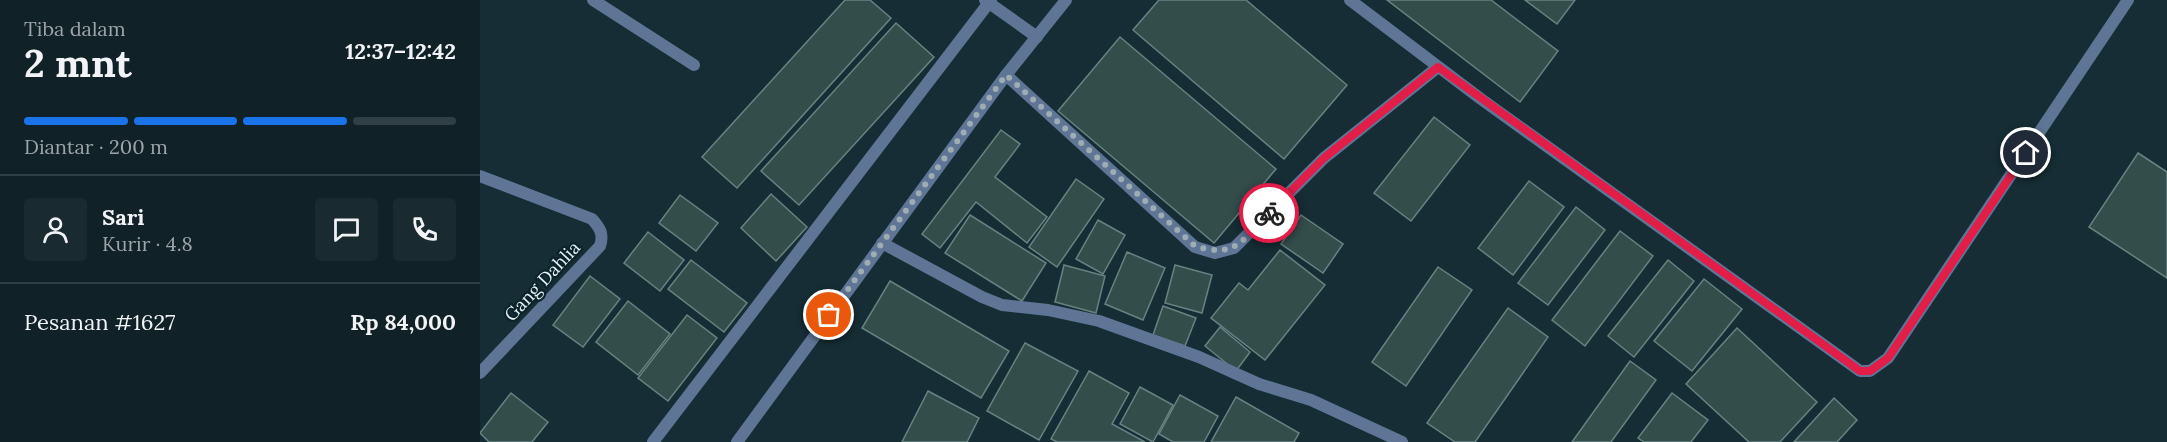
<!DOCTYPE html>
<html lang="id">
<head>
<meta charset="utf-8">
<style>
	:root { --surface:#102228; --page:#192a30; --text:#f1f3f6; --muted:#9ca4a8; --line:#303f45; --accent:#1a73e8 }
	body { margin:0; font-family:Lora,serif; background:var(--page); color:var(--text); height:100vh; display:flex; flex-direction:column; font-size:22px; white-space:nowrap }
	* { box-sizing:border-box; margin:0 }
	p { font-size:20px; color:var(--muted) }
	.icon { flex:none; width:33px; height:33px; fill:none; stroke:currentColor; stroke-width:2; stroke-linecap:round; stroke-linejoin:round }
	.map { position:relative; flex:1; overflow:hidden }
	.panel { display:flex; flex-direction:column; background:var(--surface); width:480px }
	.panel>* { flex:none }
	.pin { position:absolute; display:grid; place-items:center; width:51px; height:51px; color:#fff; margin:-26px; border:3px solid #fff; border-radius:50%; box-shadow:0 2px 6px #0007 }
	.courier { position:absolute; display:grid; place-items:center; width:60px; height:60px; margin:-30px; border:4px solid #e11d48; border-radius:50%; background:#fff; color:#222; box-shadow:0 2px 8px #0007 }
	.overview em { font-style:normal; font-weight:700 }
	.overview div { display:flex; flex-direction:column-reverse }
	.overview { display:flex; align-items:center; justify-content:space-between; height:102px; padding:0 24px }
	h1 { font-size:39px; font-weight:700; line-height:45px }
	.bar { display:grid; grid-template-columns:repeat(4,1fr); gap:9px 6px; align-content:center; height:72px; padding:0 24px }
	.bar i { height:8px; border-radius:4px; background:var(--line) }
	.bar .selected { background:var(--accent) }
	.bar p { grid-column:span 4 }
	.line { display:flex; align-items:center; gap:15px; padding:0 24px; border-top:2px solid var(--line) }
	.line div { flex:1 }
	.round { display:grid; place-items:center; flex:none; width:63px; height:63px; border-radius:6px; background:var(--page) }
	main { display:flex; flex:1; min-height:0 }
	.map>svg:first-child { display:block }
</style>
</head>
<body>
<main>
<section class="panel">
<div class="overview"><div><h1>2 mnt</h1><p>Tiba dalam</p></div><em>12:37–12:42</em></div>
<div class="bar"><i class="selected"></i><i class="selected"></i><i class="selected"></i><i></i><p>Diantar · 200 m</p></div>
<div class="line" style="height:108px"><a class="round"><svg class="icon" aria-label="person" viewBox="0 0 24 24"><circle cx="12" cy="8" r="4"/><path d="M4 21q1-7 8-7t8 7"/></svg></a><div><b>Sari</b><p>Kurir · 4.8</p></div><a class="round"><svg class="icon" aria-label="chat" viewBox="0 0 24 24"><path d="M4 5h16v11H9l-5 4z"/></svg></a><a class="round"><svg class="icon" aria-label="phone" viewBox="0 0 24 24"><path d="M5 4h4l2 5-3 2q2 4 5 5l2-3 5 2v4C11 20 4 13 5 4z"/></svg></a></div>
<div class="line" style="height:78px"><div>Pesanan #1627</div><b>Rp 84,000</b></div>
</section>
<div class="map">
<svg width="1687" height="442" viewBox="0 0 1687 442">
	<rect width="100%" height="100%" fill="#162d35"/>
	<!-- building -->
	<g fill="#334d4b" stroke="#678381" stroke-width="1.5">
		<path d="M 365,0 L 390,0 L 411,18 L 257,188 L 222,157 Z"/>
		<path d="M 679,0 L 766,0 L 867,85 L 804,159 L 653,30 Z"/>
		<path d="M 907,0 L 1011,0 L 1078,51 L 1040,102 Z"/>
		<path d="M 1045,0 L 1095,0 L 1077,24 Z"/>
		<path d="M 416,23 L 454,57 L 319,205 L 281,171 Z"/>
		<path d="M 640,37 L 796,169 L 734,243 L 578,111 Z"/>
		<path d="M 954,117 L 990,145 L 931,221 L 894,193 Z"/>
		<path d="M 521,130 L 540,144 L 515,177 L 567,217 L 547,243 L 496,202 L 460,248 L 442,234 Z"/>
		<path d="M 1658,153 L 1687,172 L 1687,278 L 1609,227 Z"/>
		<path d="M 596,179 L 624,199 L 577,267 L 549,247 Z"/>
		<path d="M 1049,181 L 1084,207 L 1033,275 L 998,248 Z"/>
		<path d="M 291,194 L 327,227 L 296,261 L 261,228 Z"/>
		<path d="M 200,195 L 238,223 L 216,251 L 179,223 Z"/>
		<path d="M 1096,207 L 1125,230 L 1068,305 L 1038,283 Z"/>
		<path d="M 490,215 L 566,263 L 542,301 L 465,253 Z"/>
		<path d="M 821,215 L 863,244 L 843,273 L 801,244 Z"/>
		<path d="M 618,220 L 645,235 L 623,274 L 596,259 Z"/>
		<path d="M 1140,231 L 1173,256 L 1105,346 L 1072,320 Z"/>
		<path d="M 168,232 L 204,260 L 180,291 L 144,263 Z"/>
		<path d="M 800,250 L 845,285 L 785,360 L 731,318 L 759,283 L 768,290 Z"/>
		<path d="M 647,252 L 685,268 L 663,320 L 625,304 Z"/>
		<path d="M 211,260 L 267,303 L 244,332 L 188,289 Z"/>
		<path d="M 1188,260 L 1214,281 L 1154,357 L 1128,336 Z"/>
		<path d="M 584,265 L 625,276 L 616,313 L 575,302 Z"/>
		<path d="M 695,265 L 732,275 L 722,313 L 685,303 Z"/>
		<path d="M 958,267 L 992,290 L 926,386 L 892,362 Z"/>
		<path d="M 110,276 L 140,299 L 103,347 L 73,325 Z"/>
		<path d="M 1224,279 L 1262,309 L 1212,371 L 1174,341 Z"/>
		<path d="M 410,281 L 529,351 L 501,398 L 382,328 Z"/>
		<path d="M 148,301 L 190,334 L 158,375 L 116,342 Z"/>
		<path d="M 683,306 L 716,318 L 705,346 L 673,335 Z"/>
		<path d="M 1028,308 L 1068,337 L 995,442 L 975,442 L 947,423 Z"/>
		<path d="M 207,315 L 237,338 L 188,401 L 158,378 Z"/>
		<path d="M 740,327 L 770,352 L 756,371 L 725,346 Z"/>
		<path d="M 1257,328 L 1337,402 L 1300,442 L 1269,442 L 1206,384 Z"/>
		<path d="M 545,343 L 598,371 L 559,440 L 507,411 Z"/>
		<path d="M 1150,361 L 1176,380 L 1131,442 L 1092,442 Z"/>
		<path d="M 609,371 L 649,393 L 632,424 L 665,442 L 577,442 L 571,439 Z"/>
		<path d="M 660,387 L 693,405 L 673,442 L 640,424 Z"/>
		<path d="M 448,391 L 499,418 L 487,442 L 422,442 Z"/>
		<path d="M 31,393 L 68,422 L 52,442 L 9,442 L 0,433 Z"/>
		<path d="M 1192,393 L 1228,420 L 1211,442 L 1164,442 L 1158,438 Z"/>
		<path d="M 700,395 L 738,416 L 724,442 L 693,442 L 679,434 Z"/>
		<path d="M 756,397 L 819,433 L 814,442 L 731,442 Z"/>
		<path d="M 1354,398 L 1377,420 L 1357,442 L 1314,442 Z"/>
	</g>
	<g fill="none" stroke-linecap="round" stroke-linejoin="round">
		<!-- lane -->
		<g stroke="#5f7595" stroke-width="12">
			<path d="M 870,0 L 1001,99 L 1380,371 L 1390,371 L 1408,358 L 1648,0"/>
			<path d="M 526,75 L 715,247 L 735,253 L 754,248 L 844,158 L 958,67"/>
			<path d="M 0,176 L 112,219 C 120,228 124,234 120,246 L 0,373"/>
		</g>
		<!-- street -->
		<g stroke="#5f7595" stroke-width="12">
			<path d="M 113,0 L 214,65"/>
			<path d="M 505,0 L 557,37"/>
			<path d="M 402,243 L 502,297 L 522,305 L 568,310 L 619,321 L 719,357 L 779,384 L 831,400 L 922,442"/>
			<path d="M 173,442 L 511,0"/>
			<path d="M 257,442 L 526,75 L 586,0"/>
		</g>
	</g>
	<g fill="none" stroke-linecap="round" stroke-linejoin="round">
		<!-- done -->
		<path stroke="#9dadb3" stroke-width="6" stroke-dasharray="0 10.8" d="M 349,315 L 526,75 L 715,246 C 756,259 762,240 789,213"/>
		<!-- route -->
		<path stroke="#e11d48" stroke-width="8" d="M 789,213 L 844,158 L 958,67 L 1380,371 L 1390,371 L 1408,358 L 1546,153"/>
	</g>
	<g text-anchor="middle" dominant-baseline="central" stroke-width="4.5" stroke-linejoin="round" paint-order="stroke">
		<!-- street labels -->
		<g font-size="18" fill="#e5f2f7" stroke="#0c232b">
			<text transform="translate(62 281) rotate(-47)">Gang Dahlia</text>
		</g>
	</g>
</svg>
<div class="pin" style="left:349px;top:315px;background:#ea580c"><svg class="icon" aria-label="bag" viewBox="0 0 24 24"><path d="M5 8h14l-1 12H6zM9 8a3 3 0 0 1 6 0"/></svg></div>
<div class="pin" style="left:1546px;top:153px;background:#1f2937"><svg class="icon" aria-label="home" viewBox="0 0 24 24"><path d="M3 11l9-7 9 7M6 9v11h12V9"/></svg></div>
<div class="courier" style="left:789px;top:213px"><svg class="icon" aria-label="bike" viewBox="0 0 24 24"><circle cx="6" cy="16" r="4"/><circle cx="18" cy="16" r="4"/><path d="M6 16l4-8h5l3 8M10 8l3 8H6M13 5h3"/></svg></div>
</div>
</main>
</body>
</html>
